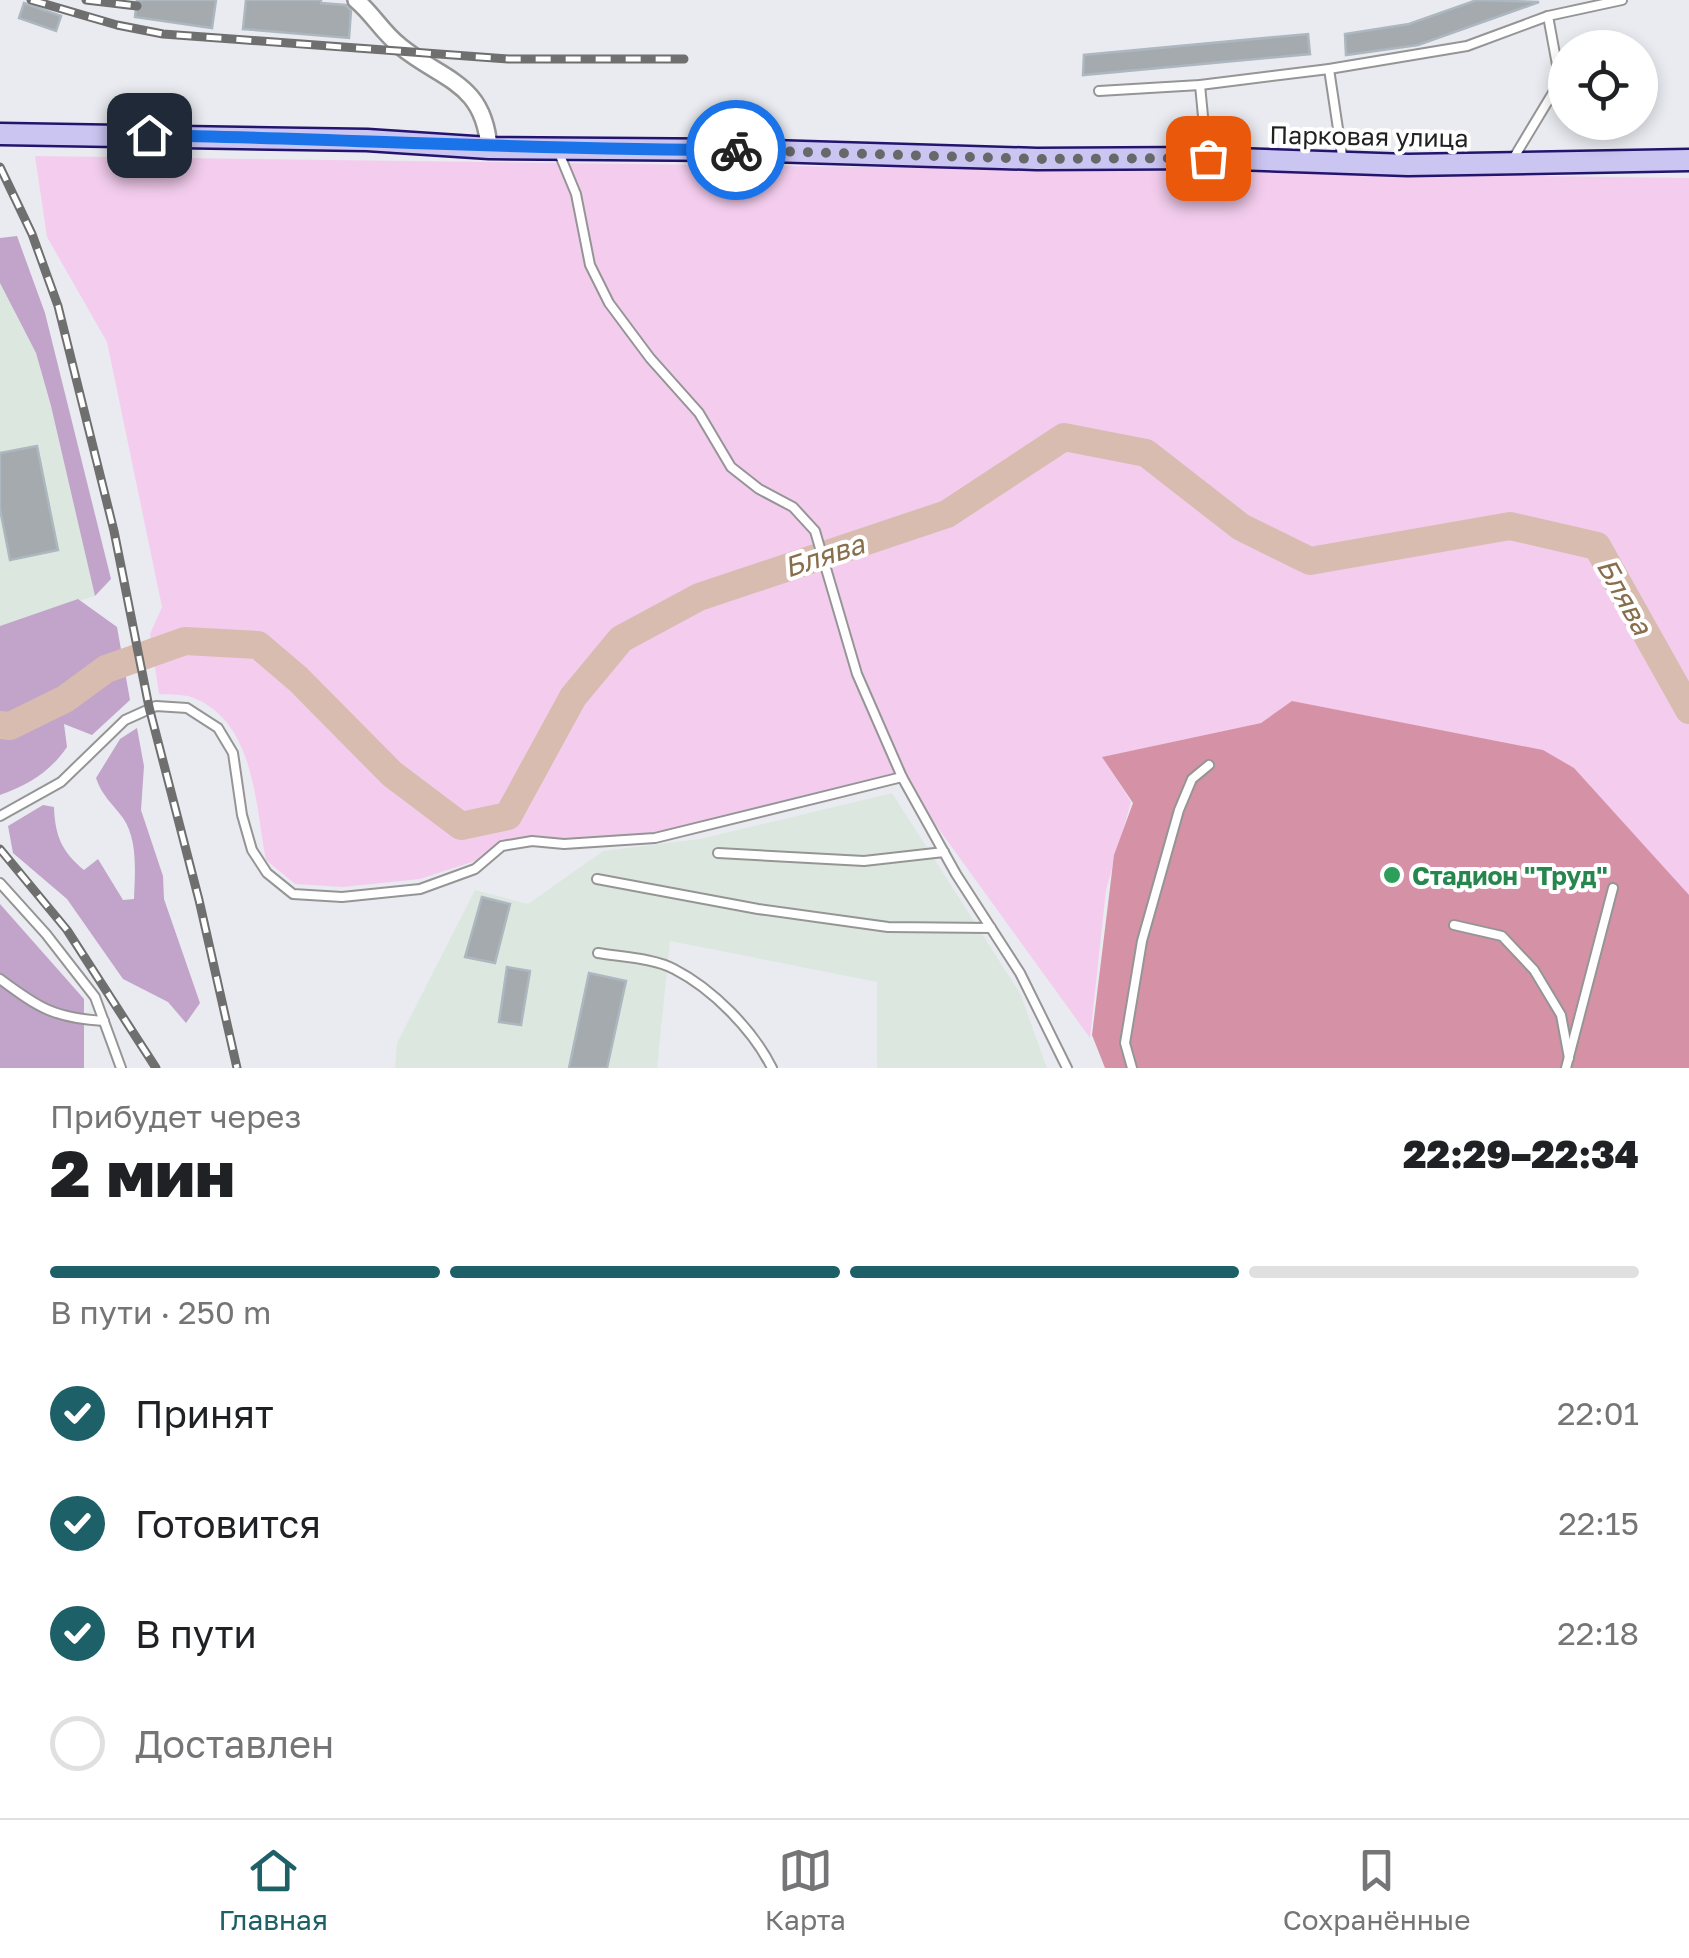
<!DOCTYPE html>
<html lang="ru">
<head>
<meta charset="utf-8">
<style>
	:root { --surface:#fff; --page:#f6f6f6; --text:#202124; --muted:#757577; --line:#e0e0e0; --accent:#1d6067 }
	body { margin:0; font-family:"Golos Text",sans-serif; background:var(--page); color:var(--text); height:100vh; display:flex; flex-direction:column; font-size:38px; white-space:nowrap }
	* { box-sizing:border-box; margin:0 }
	p { font-size:32px; color:var(--muted) }
	.icon { flex:none; width:55px; height:55px; fill:none; stroke:currentColor; stroke-width:2; stroke-linecap:round; stroke-linejoin:round }
	.map { position:relative; height:1068px; overflow:hidden }
	.panel { display:flex; flex-direction:column; background:var(--surface); flex:1 }
	.panel>* { flex:none }
	.fabs { position:absolute; left:1548px; top:30px; display:grid; gap:20px }
	.fabs a { display:grid; place-items:center; width:110px; height:110px; border-radius:50%; background:var(--surface); box-shadow:0 5px 15px #0003; font-size:50px }
	.pin { position:absolute; display:grid; place-items:center; width:85px; height:85px; color:#fff; margin:-42px; border-radius:20px; box-shadow:0 5px 15px #0006 }
	.courier { position:absolute; display:grid; place-items:center; width:100px; height:100px; margin:-50px; border:8px solid #1a73e8; border-radius:50%; background:#fff; color:#222; box-shadow:0 2px 12px #0007 }
	.summary em { font-style:normal; font-weight:800 }
	.summary div { display:flex; flex-direction:column-reverse }
	.summary { display:flex; align-items:center; justify-content:space-between; height:170px; padding:0 50px }
	h1 { font-size:65px; font-weight:800; line-height:75px }
	.bar { display:grid; grid-template-columns:repeat(4,1fr); gap:15px 10px; align-content:center; height:120px; padding:0 50px }
	.bar i { height:12px; border-radius:8px; background:var(--line) }
	.bar .selected { background:var(--accent) }
	.bar p { grid-column:span 4 }
	ol { padding:0 50px; list-style:none }
	li { display:flex; align-items:center; gap:30px; height:110px }
	li p { margin-inline-start:auto }
	li .icon { padding:10px; border-radius:50%; background:var(--accent); color:#fff; stroke-width:4 }
	li:last-child { color:var(--muted) }
	li i { width:55px; height:55px; border:5px solid var(--line); border-radius:50% }
	.menu { display:flex; justify-content:space-around; align-items:center; height:140px; border-top:2px solid var(--line); background:var(--surface); font-size:28px; color:var(--muted) }
	.menu a { display:grid; justify-items:center; gap:5px }
	.menu .selected { color:var(--accent) }
	.map>svg:first-child { display:block }
</style>
</head>
<body>
<div class="map">
<svg width="1689" height="1068" viewBox="0 0 1689 1068">
	<rect width="100%" height="100%" fill="#e9ebf0"/>
	<!-- industrial -->
	<g fill="#dce8df">
		<path d="M 0,283 L 36,353 L 51,406 L 95,596 L 0,626 Z"/>
		<path d="M 892,793 L 1020,993 L 1047,1068 L 877,1068 L 877,982 L 670,941 L 657,1068 L 395,1068 L 397,1043 L 475,890 L 528,904 L 603,851 L 700,839 Z"/>
	</g>
	<!-- forest -->
	<g fill="#c2a4ca">
		<path d="M 17,236 L 45,313 L 111,579 L 95,596 L 51,406 L 36,353 L 0,283 L 0,238 Z"/>
		<path d="M 78,599 L 117,627 L 130,700 L 92,735 L 64,724 L 67,747 C 50,772 28,785 0,795 L 0,626 Z"/>
		<path d="M 137,728 L 144,766 L 141,810 L 163,876 L 164,899 L 200,1003 L 186,1023 L 168,1002 L 123,979 L 67,899 L 13,853 L 8,826 L 43,805 L 54,807 C 55,836 62,852 84,870 L 98,859 L 123,900 L 134,899 C 135,873 138,840 123,818 C 112,803 102,796 96,778 L 120,739 Z"/>
		<path d="M 0,904 L 84,999 L 84,1068 L 0,1068 Z"/>
	</g>
	<!-- park -->
	<path fill="#f4cdee" d="M 35,156 L 1689,178 L 1689,899 L 1293,701 L 1261,723 L 1103,757 L 1131,802 L 1106,890 L 1090,1038 L 901,777 L 655,838 L 502,839 L 475,861 L 420,879 L 343,887 L 295,884 L 266,860 C 255,804 255,720 191,697 C 182,694 169,695 159,694 L 150,634 L 162,607 L 107,342 L 47,237 Z"/>
	<!-- pitch -->
	<path fill="#d592a7" d="M 1292,701 L 1543,750 L 1574,768 L 1689,895 L 1689,1068 L 1105,1068 L 1092,1035 L 1114,855 L 1133,803 L 1102,757 L 1261,723 Z"/>
	<g fill="none" stroke-linecap="round" stroke-linejoin="round">
		<!-- river -->
		<path stroke="#d8bcb0" stroke-width="28" d="M 0,725 L 10,726 L 65,699 L 106,669 L 185,641 L 258,645 L 298,679 L 392,774 L 461,826 L 508,816 L 573,697 L 621,639 L 699,597 L 947,514 L 1064,437 L 1146,453 L 1241,527 L 1310,561 L 1510,526 L 1597,546 L 1689,710"/>
	</g>
	<!-- building -->
	<g fill="#a5aaae" stroke="#adb7c0" stroke-width="2.5">
		<path d="M 137,0 L 216,0 L 212,28 L 135,17 Z"/>
		<path d="M 246,0 L 321,0 L 321,3 L 346,5 L 351,11 L 349,38 L 243,29 Z"/>
		<path d="M 1477,0 L 1539,2 L 1418,45 L 1346,55 L 1345,34 L 1409,24 Z"/>
		<path d="M 24,3 L 61,16 L 56,31 L 19,18 Z"/>
		<path d="M 1308,34 L 1310,54 L 1083,75 L 1084,55 Z"/>
		<path d="M 37,446 L 58,550 L 10,560 L 0,509 L 0,453 Z"/>
		<path d="M 482,897 L 510,904 L 495,963 L 465,957 Z"/>
		<path d="M 507,967 L 530,971 L 521,1025 L 499,1022 Z"/>
		<path d="M 589,973 L 626,981 L 607,1068 L 569,1068 Z"/>
	</g>
	<g fill="none" stroke-linecap="round" stroke-linejoin="round">
		<defs>
			<g id="lane">
				<path d="M 1329,69 L 1343,162"/>
				<path d="M 1200,85 L 1207,158"/>
				<path d="M 1099,91 L 1200,85 L 1329,69 L 1467,46 L 1548,16 L 1622,0"/>
				<path d="M 559,153 L 576,194 L 590,265 L 609,303 L 650,358 L 699,413 L 731,467 L 759,489 L 793,507 L 815,531 L 857,674 L 902,777 L 956,874 L 1020,973 L 1067,1068"/>
				<path d="M 1513,159 L 1560,81 L 1548,16"/>
				<path d="M 0,816 L 61,782 L 125,720 L 156,706 L 187,708 L 218,728 L 233,753 L 242,815 L 252,850 L 267,873 L 293,894 L 342,897 L 420,889 L 475,869 L 502,846 L 532,841 L 564,844 L 655,838 L 902,777"/>
				<path d="M 718,853 L 864,861 L 944,852"/>
				<path d="M 597,879 L 758,909 L 888,927 L 991,928"/>
				<path d="M 0,883 L 46,934 L 95,997 L 121,1068"/>
				<path d="M 1454,925 L 1502,936 L 1534,970 L 1561,1015 L 1569,1058"/>
				<path d="M 598,953 C 621,957 654,958 674,969 C 713,989 753,1030 772,1068"/>
				<path d="M 0,979 C 39,1008 54,1018 104,1021"/>
				<path d="M 1132,1068 L 1125,1043 L 1142,941 L 1179,810 L 1192,779 L 1209,765"/>
				<path d="M 1566,1068 L 1613,888"/>
			</g>
			<path id="street" d="M 356,0 C 373,14 382,32 400,46 C 443,81 484,82 489,148"/>
			<path id="secondary" d="M 0,134 L 367,140 L 489,148 L 739,150 L 1037,159 L 1207,158 L 1408,165 L 1689,160"/>
		</defs>
		<!-- lane casing -->
		<use href="#lane" stroke="#959595" stroke-width="12"/>
		<!-- street casing -->
		<use href="#street" stroke="#959595" stroke-width="20"/>
		<!-- secondary casing -->
		<use href="#secondary" stroke="#24146d" stroke-width="25"/>
		<!-- lane -->
		<use href="#lane" stroke="#fff" stroke-width="8"/>
		<!-- street -->
		<use href="#street" stroke="#fff" stroke-width="15"/>
		<!-- secondary -->
		<use href="#secondary" stroke="#cbc5f2" stroke-width="20"/>
		<defs>
			<g id="rail">
				<path d="M 31,0 L 117,25 L 163,34 L 508,59 L 684,59"/>
				<path d="M 86,0 L 137,6"/>
				<path d="M 0,167 L 32,234 L 58,306 L 114,531 L 149,707 L 199,900 L 237,1068"/>
				<path d="M 0,849 L 67,930 L 156,1068"/>
			</g>
		</defs>
		<!-- rail casing -->
		<use href="#rail" stroke="#6f6f6f" stroke-width="9"/>
		<!-- rail -->
		<use href="#rail" stroke="#fff" stroke-width="5" stroke-dasharray="15" stroke-linecap="butt"/>
	</g>
	<g fill="none" stroke-linecap="round" stroke-linejoin="round">
		<!-- done -->
		<path stroke="#676869" stroke-width="10" stroke-dasharray="0 18" d="M 736,150 L 1037,159 L 1208,158"/>
		<!-- route -->
		<path stroke="#1a73e8" stroke-width="12" d="M 149,135 C 345,139 540,150 736,150"/>
	</g>
	<!-- markers -->
	<circle fill="#2e9e5b" stroke="#fff" stroke-width="4" cx="1392" cy="875" r="10"/>
	<g text-anchor="middle" dominant-baseline="central" stroke-width="8" stroke-linejoin="round" paint-order="stroke">
		<!-- street labels -->
		<g font-size="25" fill="#212121" stroke="#fff">
			<text transform="translate(1369 136) rotate(1)">Парковая улица</text>
		</g>
		<!-- leisure labels -->
		<g font-size="25" font-weight="bold" fill="#27864d" stroke="#fff" text-anchor="start">
			<text x="1412" y="875">Стадион "Труд"</text>
		</g>
		<!-- water labels -->
		<g font-size="28" font-style="italic" fill="#886e4b" stroke="#fff">
			<text transform="translate(824 555) rotate(-18)">Блява</text>
			<text transform="translate(1625 596) rotate(61)">Блява</text>
		</g>
	</g>
</svg>
<div class="fabs">
<a><svg class="icon" aria-label="locate" viewBox="0 0 24 24"><circle cx="12" cy="12" r="6"/><path d="M12 2v4M12 18v4M2 12h4M18 12h4"/></svg></a>
</div>
<div class="pin" style="left:1208px;top:158px;background:#ea580c"><svg class="icon" aria-label="bag" viewBox="0 0 24 24"><path d="M5 8h14l-1 12H6zM9 8a3 3 0 0 1 6 0"/></svg></div>
<div class="pin" style="left:149px;top:135px;background:#1f2937"><svg class="icon" aria-label="home" viewBox="0 0 24 24"><path d="M3 11l9-7 9 7M6 9v11h12V9"/></svg></div>
<div class="courier" style="left:736px;top:150px"><svg class="icon" aria-label="bike" viewBox="0 0 24 24"><circle cx="6" cy="16" r="4"/><circle cx="18" cy="16" r="4"/><path d="M6 16l4-8h5l3 8M10 8l3 8H6M13 5h3"/></svg></div>
</div>
<section class="panel">
<div class="summary"><div><h1>2 мин</h1><p>Прибудет через</p></div><em>22:29–22:34</em></div>
<div class="bar"><i class="selected"></i><i class="selected"></i><i class="selected"></i><i></i><p>В пути · 250 m</p></div>
<ol>
<li><svg class="icon" aria-label="check" viewBox="0 0 24 24"><path d="M5 12l5 5 9-10"/></svg>Принят<p>22:01</p></li>
<li><svg class="icon" aria-label="check" viewBox="0 0 24 24"><path d="M5 12l5 5 9-10"/></svg>Готовится<p>22:15</p></li>
<li><svg class="icon" aria-label="check" viewBox="0 0 24 24"><path d="M5 12l5 5 9-10"/></svg>В пути<p>22:18</p></li>
<li><i></i>Доставлен</li>
</ol>
</section>
<nav class="menu">
<a class="selected"><svg class="icon" aria-label="home" viewBox="0 0 24 24"><path d="M3 11l9-7 9 7M6 9v11h12V9"/></svg>Главная</a>
<a><svg class="icon" aria-label="map" viewBox="0 0 24 24"><path d="M3 6l6-2 6 2 6-2v14l-6 2-6-2-6 2zM9 4v14M15 6v14"/></svg>Карта</a>
<a><svg class="icon" aria-label="saved" viewBox="0 0 24 24"><path d="M7 4h10v16l-5-4-5 4z"/></svg>Сохранённые</a>
</nav>
</body>
</html>
